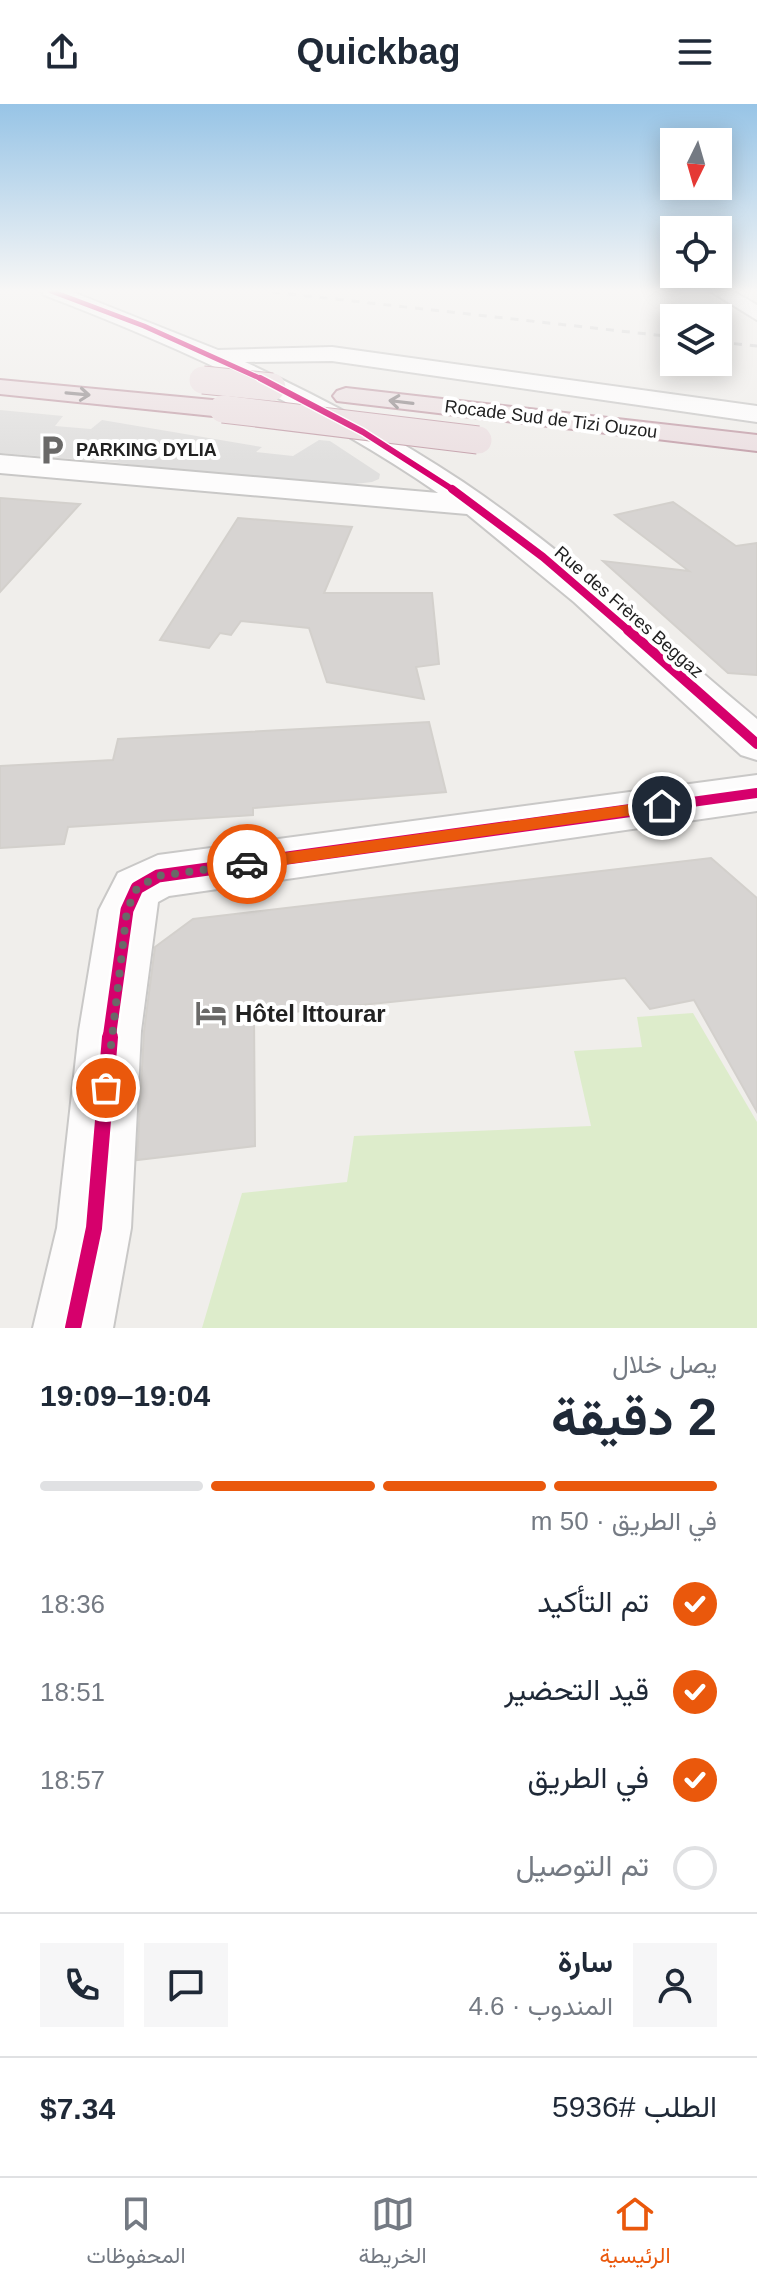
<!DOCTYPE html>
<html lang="ar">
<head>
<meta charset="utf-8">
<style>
	:root { --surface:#fff; --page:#f6f6f7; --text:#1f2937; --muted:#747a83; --line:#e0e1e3; --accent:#ea580c }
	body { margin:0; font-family:Arial,Vazirmatn,sans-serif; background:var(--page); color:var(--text); direction:rtl; height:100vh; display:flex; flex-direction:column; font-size:30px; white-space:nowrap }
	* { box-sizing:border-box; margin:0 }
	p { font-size:26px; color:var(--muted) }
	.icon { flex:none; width:44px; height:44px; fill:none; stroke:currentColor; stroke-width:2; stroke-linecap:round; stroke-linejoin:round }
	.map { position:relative; height:1224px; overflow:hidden; direction:ltr }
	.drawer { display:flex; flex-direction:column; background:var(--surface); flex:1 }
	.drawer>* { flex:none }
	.needle { width:52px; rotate:185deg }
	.tools { position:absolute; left:660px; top:24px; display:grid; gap:16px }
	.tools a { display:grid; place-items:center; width:72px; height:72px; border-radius:0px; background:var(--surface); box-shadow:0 4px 20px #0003; font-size:40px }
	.pin { position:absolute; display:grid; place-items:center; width:68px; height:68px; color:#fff; margin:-34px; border:4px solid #fff; border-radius:50%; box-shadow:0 2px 8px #0007 }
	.courier { position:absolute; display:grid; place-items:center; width:80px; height:80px; margin:-40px; border:6px solid #ea580c; border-radius:50%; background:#fff; color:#222; box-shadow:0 2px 10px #0007 }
	.summary em { font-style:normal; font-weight:700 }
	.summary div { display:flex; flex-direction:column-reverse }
	.summary { display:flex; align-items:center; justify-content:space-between; height:136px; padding:0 40px }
	h1 { font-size:52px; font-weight:700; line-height:60px }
	.bar { display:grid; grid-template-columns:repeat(4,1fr); gap:12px 8px; align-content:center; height:96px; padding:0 40px }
	.bar i { height:10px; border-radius:6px; background:var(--line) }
	.bar .on { background:var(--accent) }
	.bar p { grid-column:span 4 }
	.line { display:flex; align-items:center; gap:20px; padding:0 40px; border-top:2px solid var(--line) }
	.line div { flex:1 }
	.round { display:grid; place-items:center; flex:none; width:84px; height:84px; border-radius:0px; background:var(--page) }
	ol { padding:0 40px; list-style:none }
	li { display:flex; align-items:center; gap:24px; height:88px }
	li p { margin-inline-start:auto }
	li .icon { padding:8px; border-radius:50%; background:var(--accent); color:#fff; stroke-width:4 }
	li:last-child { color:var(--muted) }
	li i { width:44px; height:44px; border:4px solid var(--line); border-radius:50% }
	header { display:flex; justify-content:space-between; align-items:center; height:104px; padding:0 40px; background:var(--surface); font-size:36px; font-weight:700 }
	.tab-bar { display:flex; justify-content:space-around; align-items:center; height:112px; border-top:2px solid var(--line); background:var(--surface); font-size:22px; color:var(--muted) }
	.tab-bar a { display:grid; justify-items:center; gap:4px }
	.tab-bar .on { color:var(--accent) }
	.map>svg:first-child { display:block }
</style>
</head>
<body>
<header><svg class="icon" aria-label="menu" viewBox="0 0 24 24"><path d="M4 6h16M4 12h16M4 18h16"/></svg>Quickbag<svg class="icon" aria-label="share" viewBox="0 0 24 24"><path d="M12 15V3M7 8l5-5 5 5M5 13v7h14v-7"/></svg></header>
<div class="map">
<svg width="757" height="1224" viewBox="0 0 757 1224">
	<rect width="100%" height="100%" fill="#f0eeeb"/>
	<!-- grass -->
	<path fill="#ddeccb" d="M 693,909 L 757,1018 L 757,1224 L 202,1224 L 242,1089 L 347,1078 L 354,1032 L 591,1022 L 574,947 L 642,943 L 637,913 Z"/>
	<!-- parking -->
	<path fill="#e0dfde" d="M 0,306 L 63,312 L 55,322 L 91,325 L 102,316 L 262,343 L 256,348 L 293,352 L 319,336 L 330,337 L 380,370 L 379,375 L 372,378 L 329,383 L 225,375 L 121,359 L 0,349 Z"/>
	<!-- building -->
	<g fill="#d7d4d2" stroke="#d3d0cc" stroke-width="2">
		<path d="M 0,394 L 80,400 L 0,488 Z"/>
		<path d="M 673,398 L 736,442 L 757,439 L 757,571 L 728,569 L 603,457 L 689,467 L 615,411 Z"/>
		<path d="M 238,414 L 352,423 L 324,489 L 432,489 L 439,560 L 416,563 L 424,595 L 327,578 L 309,524 L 241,517 L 231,531 L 220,529 L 209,544 L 160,536 Z"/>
		<path d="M 429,618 L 446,688 L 253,704 L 253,711 L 68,723 L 64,740 L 0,744 L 0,662 L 113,656 L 118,635 Z"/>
		<path d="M 711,754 L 757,794 L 757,1008 L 694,896 L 650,905 L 625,874 L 254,912 L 255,1042 L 137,1056 L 144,927 L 155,843 L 193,815 Z"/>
	</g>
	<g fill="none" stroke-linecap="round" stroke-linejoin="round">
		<defs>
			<g id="minor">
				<path d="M 42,187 L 70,187 L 218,246 L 332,243 L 757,302 L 757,318 L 332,257 L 245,258 C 321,293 394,332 463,378 C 568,449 661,535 757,615 L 757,656 L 741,651 L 574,498 L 467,410 L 0,369 L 0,351 L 438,389 C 315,305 183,244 44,191 Z"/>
				<path d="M 710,187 L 733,187 L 757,201 L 757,216 Z"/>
				<path d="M 757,671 L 757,707 L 169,792 L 158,798 L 141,927 L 131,1124 L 113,1224 L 33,1224 L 57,1124 L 79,927 L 99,806 L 118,769 L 158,751 Z"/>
			</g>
			<g id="highway">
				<path d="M 0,276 L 223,297 L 232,300 L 236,305 L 232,310 L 223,313 L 0,290 Z"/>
				<path d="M 346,284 L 757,331 L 757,347 L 337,297 L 333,292 L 337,287 Z"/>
			</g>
		</defs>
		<!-- minor casing -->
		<use href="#minor" stroke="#c9c8c7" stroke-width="4"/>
		<!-- highway casing -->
		<use href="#highway" stroke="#c5a2ac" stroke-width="4"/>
		<!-- minor -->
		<use href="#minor" fill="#fdfcfc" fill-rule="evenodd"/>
		<!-- highway -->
		<use href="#highway" fill="#ece0e2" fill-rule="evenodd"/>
		<!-- rail -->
		<g stroke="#ccc" stroke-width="3" stroke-dasharray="8 8" stroke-linecap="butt">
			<path d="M 272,188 L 674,233"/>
			<path d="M 718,238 L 757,242"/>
		</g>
		<defs>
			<g id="highway-bridge">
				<path d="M 203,276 L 272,283"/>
				<path d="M 223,305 L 478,336"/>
			</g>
		</defs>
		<!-- highway-bridge casing -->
		<use href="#highway-bridge" stroke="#c5a2ac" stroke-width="29" stroke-linecap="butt"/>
		<!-- highway-bridge -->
		<use href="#highway-bridge" stroke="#ece0e2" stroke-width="27"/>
		<defs>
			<path id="cycleway-far5" d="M 51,187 L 144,222 L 264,276"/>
			<path id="cycleway-far4" d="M 260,274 L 363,328 L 455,387"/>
			<path id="cycleway-far3" d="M 452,385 L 543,453 L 630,528"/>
			<g id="cycleway-far2">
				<path d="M 628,526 L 757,640"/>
				<path d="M 627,707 L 757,689"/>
			</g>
			<path id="cycleway-far1" d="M 109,935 L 127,806 L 137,784 L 158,772 L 641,705"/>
			<path id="cycleway" d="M 73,1224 L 94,1124 L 110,933"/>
		</defs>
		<!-- cycleway-far5 casing -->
		<use href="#cycleway-far5" stroke="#fff" stroke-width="7"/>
		<!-- cycleway-far4 casing -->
		<use href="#cycleway-far4" stroke="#fff" stroke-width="9"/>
		<!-- cycleway-far3 casing -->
		<use href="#cycleway-far3" stroke="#fff" stroke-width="12"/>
		<!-- cycleway-far2 casing -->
		<use href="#cycleway-far2" stroke="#fff" stroke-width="15"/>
		<!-- cycleway-far1 casing -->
		<use href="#cycleway-far1" stroke="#fff" stroke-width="18"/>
		<!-- cycleway casing -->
		<use href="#cycleway" stroke="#fff" stroke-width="21"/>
		<!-- cycleway-far5 -->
		<use href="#cycleway-far5" stroke="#d6006c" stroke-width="5"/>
		<!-- cycleway-far4 -->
		<use href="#cycleway-far4" stroke="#d6006c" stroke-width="6"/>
		<!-- cycleway-far3 -->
		<use href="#cycleway-far3" stroke="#d6006c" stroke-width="8"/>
		<!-- cycleway-far2 -->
		<use href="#cycleway-far2" stroke="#d6006c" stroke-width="10"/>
		<!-- cycleway-far1 -->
		<use href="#cycleway-far1" stroke="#d6006c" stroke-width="13"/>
		<!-- cycleway -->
		<use href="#cycleway" stroke="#d6006c" stroke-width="16"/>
	</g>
	<!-- one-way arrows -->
	<defs><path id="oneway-shaft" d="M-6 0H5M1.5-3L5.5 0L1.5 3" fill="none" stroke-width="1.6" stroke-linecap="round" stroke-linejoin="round" transform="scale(2)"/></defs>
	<g stroke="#918a8c">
		<use href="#oneway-shaft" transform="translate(78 290) rotate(5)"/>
		<use href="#oneway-shaft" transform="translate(401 298) rotate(-173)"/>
	</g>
	<!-- sky -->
	<linearGradient id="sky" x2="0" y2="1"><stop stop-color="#97c4e6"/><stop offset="0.52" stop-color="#f8f7f6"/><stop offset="1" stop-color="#f8f7f6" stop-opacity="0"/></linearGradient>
	<rect width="757" height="359" fill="url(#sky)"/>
	<!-- route -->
	<path fill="#ea580c" d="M 662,696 L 670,702 L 662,707 L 247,766 L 239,760 L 247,754 Z"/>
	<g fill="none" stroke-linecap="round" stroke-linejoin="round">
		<!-- done -->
		<path stroke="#6a6968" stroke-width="8" stroke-dasharray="0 14.4" d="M 106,984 L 127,806 L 137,784 L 158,772 L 247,760"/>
	</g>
	<!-- icons -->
	<defs>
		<symbol id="parking-bare" viewBox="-9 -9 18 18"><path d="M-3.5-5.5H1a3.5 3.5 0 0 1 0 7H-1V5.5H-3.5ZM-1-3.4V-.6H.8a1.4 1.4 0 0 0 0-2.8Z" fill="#6a6968" stroke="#fff" stroke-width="2.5" paint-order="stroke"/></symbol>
		<symbol id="hotel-bare" viewBox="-9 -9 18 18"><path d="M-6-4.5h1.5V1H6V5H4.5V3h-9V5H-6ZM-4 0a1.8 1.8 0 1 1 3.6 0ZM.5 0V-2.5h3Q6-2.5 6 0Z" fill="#6a6968" stroke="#fff" stroke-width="2.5" paint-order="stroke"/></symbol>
	</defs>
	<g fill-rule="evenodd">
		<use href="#parking-bare" x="30" y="324" width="44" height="44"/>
		<use href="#hotel-bare" x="189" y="887" width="44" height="44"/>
	</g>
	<g text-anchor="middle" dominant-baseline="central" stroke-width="8" stroke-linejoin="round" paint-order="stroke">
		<!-- far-street labels -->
		<g font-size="18" fill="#222" stroke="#fff">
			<text transform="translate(551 315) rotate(7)">Rocade Sud de Tizi Ouzou</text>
			<text transform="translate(629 508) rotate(41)">Rue des Frères Beggaz</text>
		</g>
		<!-- far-poi labels -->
		<g font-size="18" font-weight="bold" fill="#222" stroke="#fff" text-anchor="start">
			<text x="76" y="346">PARKING DYLIA</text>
		</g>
		<!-- near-poi labels -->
		<g font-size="24" font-weight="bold" fill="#222" stroke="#fff" text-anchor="start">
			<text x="235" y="909">Hôtel Ittourar</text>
		</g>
	</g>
</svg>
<div class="tools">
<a><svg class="needle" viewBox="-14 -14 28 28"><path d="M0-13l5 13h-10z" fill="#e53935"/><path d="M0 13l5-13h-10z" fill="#747a83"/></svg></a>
<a><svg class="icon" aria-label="locate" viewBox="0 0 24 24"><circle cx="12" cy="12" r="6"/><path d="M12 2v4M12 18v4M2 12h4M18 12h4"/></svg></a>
<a><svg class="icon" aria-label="layers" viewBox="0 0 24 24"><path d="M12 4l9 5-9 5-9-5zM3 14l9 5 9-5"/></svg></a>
</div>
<div class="pin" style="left:106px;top:984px;background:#ea580c"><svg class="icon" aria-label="bag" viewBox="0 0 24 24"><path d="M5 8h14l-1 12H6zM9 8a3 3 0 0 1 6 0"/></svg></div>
<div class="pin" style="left:662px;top:702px;background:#1f2937"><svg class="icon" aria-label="home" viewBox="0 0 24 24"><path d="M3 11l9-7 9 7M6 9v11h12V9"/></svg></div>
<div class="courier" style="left:247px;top:760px"><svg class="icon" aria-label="car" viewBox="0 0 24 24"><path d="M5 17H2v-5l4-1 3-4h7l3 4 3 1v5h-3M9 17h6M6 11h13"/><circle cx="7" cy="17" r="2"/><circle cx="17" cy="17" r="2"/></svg></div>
</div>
<section class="drawer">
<div class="summary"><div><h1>2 دقيقة</h1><p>يصل خلال</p></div><em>19:04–19:09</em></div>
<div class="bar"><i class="on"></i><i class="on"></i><i class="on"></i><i></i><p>في الطريق · 50 m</p></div>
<ol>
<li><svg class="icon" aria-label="check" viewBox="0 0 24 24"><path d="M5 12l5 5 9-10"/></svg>تم التأكيد<p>18:36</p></li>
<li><svg class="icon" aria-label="check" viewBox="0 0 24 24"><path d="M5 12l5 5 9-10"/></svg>قيد التحضير<p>18:51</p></li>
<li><svg class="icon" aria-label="check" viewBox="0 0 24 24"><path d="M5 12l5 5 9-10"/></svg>في الطريق<p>18:57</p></li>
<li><i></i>تم التوصيل</li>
</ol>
<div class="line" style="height:144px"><a class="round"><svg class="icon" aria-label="person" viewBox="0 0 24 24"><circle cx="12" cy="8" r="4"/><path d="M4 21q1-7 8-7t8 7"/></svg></a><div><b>سارة</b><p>المندوب · 4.6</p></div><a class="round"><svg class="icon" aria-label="chat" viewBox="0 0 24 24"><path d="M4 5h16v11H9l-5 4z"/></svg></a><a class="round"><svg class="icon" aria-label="phone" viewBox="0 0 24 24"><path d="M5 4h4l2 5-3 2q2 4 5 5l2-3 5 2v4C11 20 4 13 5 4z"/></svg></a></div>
<div class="line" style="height:104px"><div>الطلب #5936</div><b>$7.34</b></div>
</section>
<nav class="tab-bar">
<a class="on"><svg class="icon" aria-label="home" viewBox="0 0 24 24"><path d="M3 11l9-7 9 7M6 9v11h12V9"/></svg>الرئيسية</a>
<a><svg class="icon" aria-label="map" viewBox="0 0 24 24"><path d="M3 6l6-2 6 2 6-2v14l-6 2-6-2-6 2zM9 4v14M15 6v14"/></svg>الخريطة</a>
<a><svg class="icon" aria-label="saved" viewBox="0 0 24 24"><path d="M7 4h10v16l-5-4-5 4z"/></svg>المحفوظات</a>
</nav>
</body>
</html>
